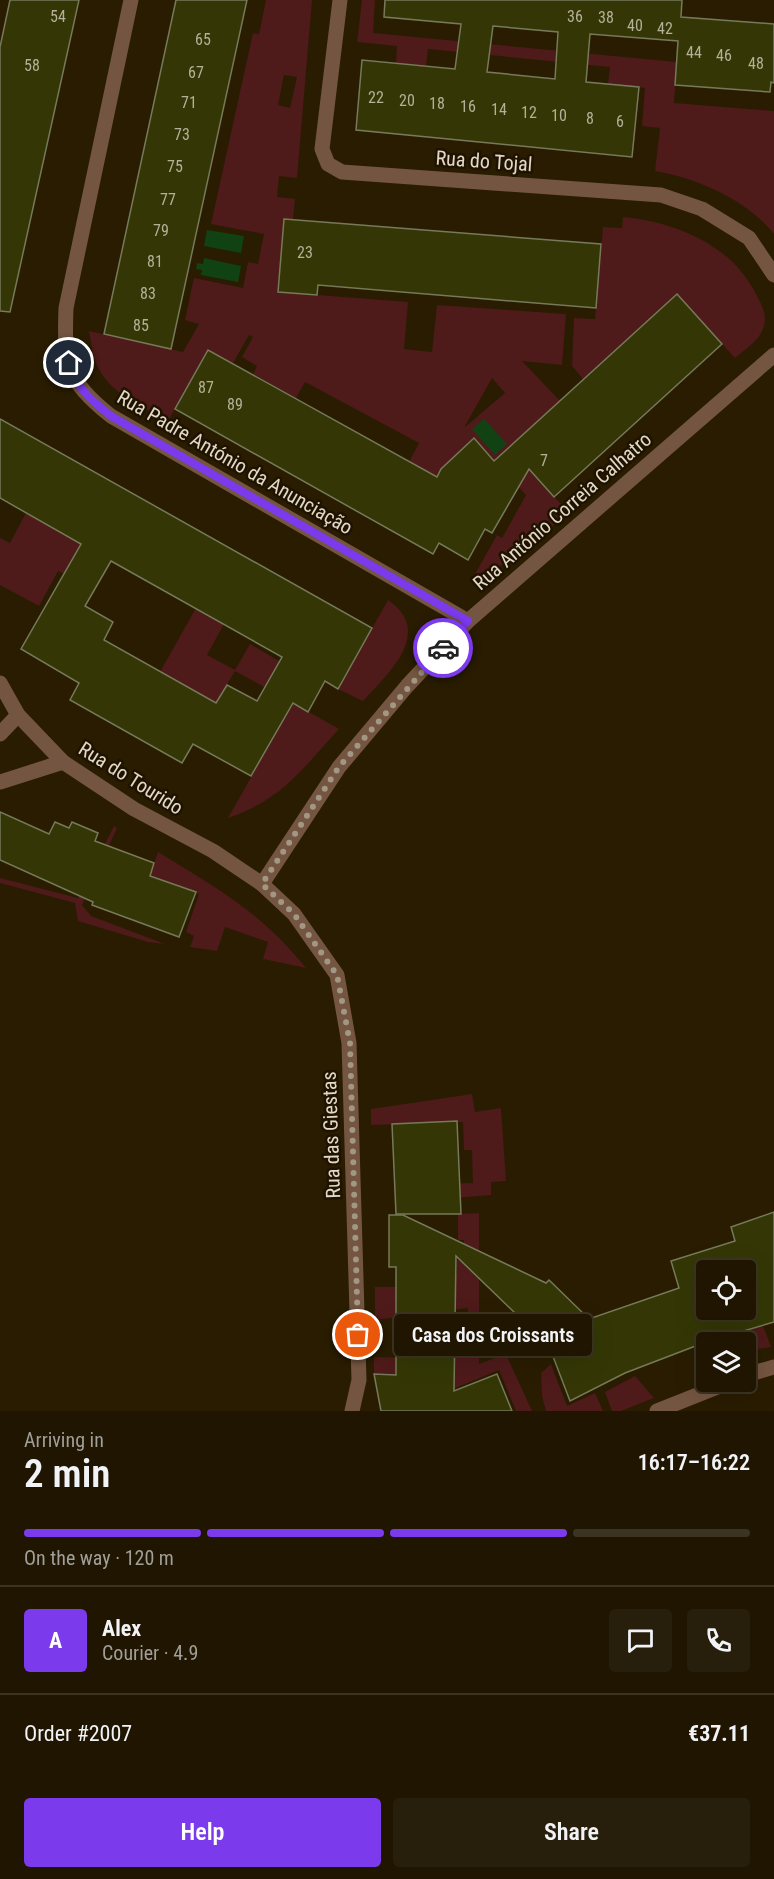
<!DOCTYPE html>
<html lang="en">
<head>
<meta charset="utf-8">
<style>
	:root { --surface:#1f1501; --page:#271e0b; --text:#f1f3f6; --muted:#a19f99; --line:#3c3423; --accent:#7c3aed }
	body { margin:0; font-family:"Roboto Condensed",sans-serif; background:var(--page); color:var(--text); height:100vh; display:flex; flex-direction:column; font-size:22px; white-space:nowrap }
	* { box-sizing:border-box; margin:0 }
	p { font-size:20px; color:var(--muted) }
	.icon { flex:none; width:33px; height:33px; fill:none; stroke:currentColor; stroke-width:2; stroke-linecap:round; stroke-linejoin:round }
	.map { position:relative; height:1411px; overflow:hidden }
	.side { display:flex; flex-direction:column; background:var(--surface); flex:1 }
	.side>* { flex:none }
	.controls { position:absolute; left:696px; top:1260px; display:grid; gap:12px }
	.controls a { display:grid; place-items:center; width:60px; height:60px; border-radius:6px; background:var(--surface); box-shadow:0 6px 24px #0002,0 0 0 2px var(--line); font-size:30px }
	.pin { position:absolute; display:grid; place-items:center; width:51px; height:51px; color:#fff; margin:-26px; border:3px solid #fff; border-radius:50%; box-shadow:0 2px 6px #0007 }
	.courier { position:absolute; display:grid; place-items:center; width:60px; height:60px; margin:-30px; border:4px solid #7c3aed; border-radius:50%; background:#fff; color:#222; box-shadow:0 2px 8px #0007 }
	.bubble { position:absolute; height:42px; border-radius:6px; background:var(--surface); box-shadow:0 6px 24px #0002,0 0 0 2px var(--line); font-size:20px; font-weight:600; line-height:42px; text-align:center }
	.head em { font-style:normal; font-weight:600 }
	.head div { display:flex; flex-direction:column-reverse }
	.head { display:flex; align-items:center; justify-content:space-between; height:102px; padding:0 24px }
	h1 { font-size:39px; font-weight:600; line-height:45px }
	.bar { display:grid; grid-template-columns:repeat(4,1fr); gap:9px 6px; align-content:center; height:72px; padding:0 24px }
	.bar i { height:8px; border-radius:4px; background:var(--line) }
	.bar .on { background:var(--accent) }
	.bar p { grid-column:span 4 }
	.line { display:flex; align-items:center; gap:15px; padding:0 24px; border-top:2px solid var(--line) }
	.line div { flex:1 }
	.round { display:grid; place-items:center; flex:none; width:63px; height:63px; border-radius:6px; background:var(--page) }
	.button { display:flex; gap:12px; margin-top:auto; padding:12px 24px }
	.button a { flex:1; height:69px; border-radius:6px; background:var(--accent); color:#fff; font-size:24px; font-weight:600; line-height:69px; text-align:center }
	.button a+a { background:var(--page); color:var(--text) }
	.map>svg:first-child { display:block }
</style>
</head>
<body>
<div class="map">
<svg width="774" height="1411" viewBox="0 0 774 1411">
	<rect width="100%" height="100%" fill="#291c01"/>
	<!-- green -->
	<g fill="#4e1a1a" fill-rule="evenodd">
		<path d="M 266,0 L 312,0 L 297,178 L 279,176 L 277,197 L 295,199 L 293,219 L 284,219 L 278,292 L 408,302 L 404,349 L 432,352 L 437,305 L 566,314 L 562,365 L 522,361 L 560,401 L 554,497 L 568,511 C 542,536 512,569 475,574 L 497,535 L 502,538 L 526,495 L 491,458 L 466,494 L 409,462 L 419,443 L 305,382 L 296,398 L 253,374 L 257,366 L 242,357 L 253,337 L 249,335 L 233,363 L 208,350 L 168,421 C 141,406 108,393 96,363 C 92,353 91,341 89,331 L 183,352 L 199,324 L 185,320 L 194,278 L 243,288 L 248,262 L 258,264 L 264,234 L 211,224 L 253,33 L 259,34 ZM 284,75 L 297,77 L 290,108 L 278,105 ZM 492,378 L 505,393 L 465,427 L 465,426 Z"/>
		<path d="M 362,0 L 375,0 L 373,33 L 677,62 L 674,103 L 774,111 L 774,234 C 747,200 697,178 655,171 L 660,128 L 642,126 L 645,88 L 608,84 L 610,67 L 428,49 L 426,66 L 396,64 L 397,46 L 357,42 Z"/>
		<path d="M 623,217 C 675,222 731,244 756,294 C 762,305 768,316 763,329 C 759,341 744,350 735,358 L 677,295 L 583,379 L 572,366 L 574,318 L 595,319 L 603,227 L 622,228 Z"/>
		<path d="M 26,513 L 82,544 L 64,574 L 58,571 L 39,606 L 0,585 L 0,538 L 10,543 Z"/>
		<path d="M 388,600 C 435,632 388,674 363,701 L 338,689 Z"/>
		<path d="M 196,608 L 224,624 L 207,655 L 235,670 L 250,644 L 279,661 L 282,657 L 293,703 L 339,729 C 302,769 282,800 228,818 L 293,703 L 235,671 L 216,703 L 160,672 Z"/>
		<path d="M 114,826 L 117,828 L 82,905 L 91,916 L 165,944 L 148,942 L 78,921 L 75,903 L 0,883 L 0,878 L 78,898 Z"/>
		<path d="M 158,852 C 217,888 262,913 306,968 L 263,959 L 268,942 L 225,927 L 217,951 L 190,947 L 194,936 L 186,932 L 199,894 L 150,876 Z"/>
		<path d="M 472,1094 L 475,1112 L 501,1108 L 506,1181 L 491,1182 L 491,1195 L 455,1198 L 409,1185 L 473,1183 L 472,1150 L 464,1150 L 463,1122 L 371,1125 L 371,1109 Z"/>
		<path d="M 479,1213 L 479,1364 L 506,1354 L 532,1411 L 516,1411 L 499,1370 L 453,1389 L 461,1411 L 432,1411 L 439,1376 L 374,1374 L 374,1357 L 454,1359 L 455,1356 L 468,1356 L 468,1308 L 375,1320 L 375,1287 L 396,1287 L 396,1276 L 457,1274 L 457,1260 L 464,1260 L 464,1240 L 458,1240 L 458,1214 Z"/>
		<path d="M 763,1326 L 771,1347 L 746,1351 L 746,1342 L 741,1342 L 738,1333 Z"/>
		<path d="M 551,1364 L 567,1406 L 595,1393 L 603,1411 L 546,1411 L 542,1396 L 541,1373 Z"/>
		<path d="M 635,1376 L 654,1398 L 621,1411 L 612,1411 L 605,1392 Z"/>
	</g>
	<!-- water -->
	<g fill="#114214">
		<path d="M 207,230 L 244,236 L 241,253 L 204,246 Z"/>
		<path d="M 204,258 L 241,266 L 238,282 L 201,275 L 202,270 L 196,269 L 197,263 L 203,264 Z"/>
		<path d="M 484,419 L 507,444 L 495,455 L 472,429 Z"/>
	</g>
	<!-- building -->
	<g fill="#343705" stroke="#767a5a" stroke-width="1.5" fill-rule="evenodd">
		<path d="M 10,0 L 79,0 L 10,312 L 0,311 L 0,47 Z"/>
		<path d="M 176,0 L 247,0 L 171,349 L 104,334 Z"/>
		<path d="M 385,0 L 682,0 L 681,17 L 774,24 L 774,83 L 771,82 L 770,92 L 675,85 L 678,41 L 590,34 L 586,82 L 639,87 L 632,157 L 356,130 L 362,60 L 455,69 L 461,24 L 384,17 ZM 493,26 L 558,32 L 555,79 L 487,72 Z"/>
		<path d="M 284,219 L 601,244 L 596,308 L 318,285 L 317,295 L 278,292 Z"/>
		<path d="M 677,294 L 722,344 L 554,497 L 529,469 L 492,533 L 485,529 L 468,560 L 439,543 L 433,554 L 175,409 L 208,350 L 437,477 L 441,469 L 474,438 L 494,461 Z"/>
		<path d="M 0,419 L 372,628 L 338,689 L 325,681 L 308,712 L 293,703 L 251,776 L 193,744 L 182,763 L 70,700 L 79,683 L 21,649 L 81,544 L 0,498 ZM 111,561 L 282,657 L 257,701 L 227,685 L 216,703 L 104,640 L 113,622 L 85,606 Z"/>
		<path d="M 0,812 L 49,834 L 55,822 L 69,828 L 72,822 L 98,833 L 95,841 L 154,863 L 150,876 L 196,892 L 179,937 L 92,905 L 93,902 L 0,860 Z"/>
		<path d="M 457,1121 L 461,1214 L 396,1214 L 392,1124 Z"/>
		<path d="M 774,1212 L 774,1322 L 706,1342 L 625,1373 L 570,1401 L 549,1346 L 456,1256 L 454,1391 L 497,1374 L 512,1411 L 381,1411 L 374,1374 L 396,1375 L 396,1267 L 389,1267 L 389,1215 L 403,1215 L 546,1283 L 549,1280 L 589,1319 L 679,1288 L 671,1261 L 735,1241 L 731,1227 ZM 706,1270 L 746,1270 L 746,1310 L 706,1310 Z"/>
	</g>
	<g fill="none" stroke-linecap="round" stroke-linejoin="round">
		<!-- minor -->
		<g stroke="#745541" stroke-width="15">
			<path d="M 131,0 L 66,308 C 64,364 66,380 111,416 L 468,621"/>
			<path d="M 340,0 L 322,149 L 328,164 L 342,172 L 661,195 L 702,209 L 749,238 L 774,275"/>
			<path d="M 0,683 L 18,715 L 63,762 L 134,809 L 213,851 L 262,884 L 294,914 L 337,975 L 349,1043 L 359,1380 L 352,1411"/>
			<path d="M 0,734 L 18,715"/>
			<path d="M 0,782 L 63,762"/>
			<path d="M 262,884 L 339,767 L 407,686 L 468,621 L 774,355"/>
			<path d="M 746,1375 L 774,1367"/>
			<path d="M 657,1411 L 730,1382"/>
		</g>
	</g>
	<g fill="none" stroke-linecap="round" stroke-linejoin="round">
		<!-- done -->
		<path stroke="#a19783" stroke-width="6" stroke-dasharray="0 10.8" d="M 358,1335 L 350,1043 L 337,975 L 294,914 L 262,884 L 339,767 L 443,648"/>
		<!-- route -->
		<path stroke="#7c3aed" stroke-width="8" d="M 69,363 C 75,387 92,401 111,416 L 468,621 L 443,648"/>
	</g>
	<g text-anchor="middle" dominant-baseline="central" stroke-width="5" stroke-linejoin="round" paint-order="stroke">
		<!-- number labels -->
		<g font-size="16" fill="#b6b098">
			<text x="58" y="16">54</text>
			<text x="575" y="16">36</text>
			<text x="606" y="17">38</text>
			<text x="635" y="25">40</text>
			<text x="665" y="28">42</text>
			<text x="203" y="39">65</text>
			<text x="694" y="52">44</text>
			<text x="724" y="55">46</text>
			<text x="756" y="63">48</text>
			<text x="32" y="65">58</text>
			<text x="196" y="72">67</text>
			<text x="376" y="97">22</text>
			<text x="407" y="100">20</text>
			<text x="189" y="102">71</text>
			<text x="437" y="103">18</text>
			<text x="468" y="106">16</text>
			<text x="499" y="109">14</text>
			<text x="529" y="112">12</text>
			<text x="559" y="115">10</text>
			<text x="590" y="118">8</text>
			<text x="620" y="121">6</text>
			<text x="182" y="134">73</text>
			<text x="175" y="166">75</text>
			<text x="168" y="199">77</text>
			<text x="161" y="230">79</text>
			<text x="305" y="252">23</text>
			<text x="155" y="261">81</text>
			<text x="148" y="293">83</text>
			<text x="141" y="325">85</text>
			<text x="206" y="387">87</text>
			<text x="235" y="404">89</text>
			<text x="544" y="460">7</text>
		</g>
		<!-- street labels -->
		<g font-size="20" fill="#e2d9c9" stroke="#1f1300">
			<text transform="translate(484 161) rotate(4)">Rua do Tojal</text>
			<text transform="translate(235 462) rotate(30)">Rua Padre António da Anunciação</text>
			<text transform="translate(562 511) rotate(-41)">Rua António Correia Calhatro</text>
			<text transform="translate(131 778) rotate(32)">Rua do Tourido</text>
			<text transform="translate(331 1135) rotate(-92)">Rua das Giestas</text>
		</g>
	</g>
</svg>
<div class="controls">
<a><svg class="icon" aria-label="locate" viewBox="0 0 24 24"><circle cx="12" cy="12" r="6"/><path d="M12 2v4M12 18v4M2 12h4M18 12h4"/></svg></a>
<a><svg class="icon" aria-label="layers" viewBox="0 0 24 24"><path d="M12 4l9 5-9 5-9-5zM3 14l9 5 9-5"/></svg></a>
</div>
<div class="pin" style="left:358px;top:1335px;background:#ea580c"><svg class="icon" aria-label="bag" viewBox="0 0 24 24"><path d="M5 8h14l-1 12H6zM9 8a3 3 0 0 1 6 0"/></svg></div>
<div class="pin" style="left:69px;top:363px;background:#1f2937"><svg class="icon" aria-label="home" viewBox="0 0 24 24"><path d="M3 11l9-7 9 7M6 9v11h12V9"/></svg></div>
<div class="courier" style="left:443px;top:648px"><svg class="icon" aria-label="car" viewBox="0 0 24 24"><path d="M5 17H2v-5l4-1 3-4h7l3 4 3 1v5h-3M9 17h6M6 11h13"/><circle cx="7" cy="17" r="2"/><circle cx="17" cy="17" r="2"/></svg></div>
<div class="bubble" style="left:394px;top:1314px;width:198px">Casa dos Croissants</div>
</div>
<section class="side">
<div class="head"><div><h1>2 min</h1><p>Arriving in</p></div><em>16:17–16:22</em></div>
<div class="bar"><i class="on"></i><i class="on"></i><i class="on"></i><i></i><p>On the way · 120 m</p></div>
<div class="line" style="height:108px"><b class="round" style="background:var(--accent);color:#fff">A</b><div><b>Alex</b><p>Courier · 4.9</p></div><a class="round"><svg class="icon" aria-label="chat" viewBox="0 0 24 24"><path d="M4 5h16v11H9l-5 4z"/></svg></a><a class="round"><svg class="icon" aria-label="phone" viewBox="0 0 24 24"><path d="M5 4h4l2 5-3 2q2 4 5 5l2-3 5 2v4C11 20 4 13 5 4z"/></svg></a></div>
<div class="line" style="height:78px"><div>Order #2007</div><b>€37.11</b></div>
<div class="button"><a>Help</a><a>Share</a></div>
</section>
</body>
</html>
